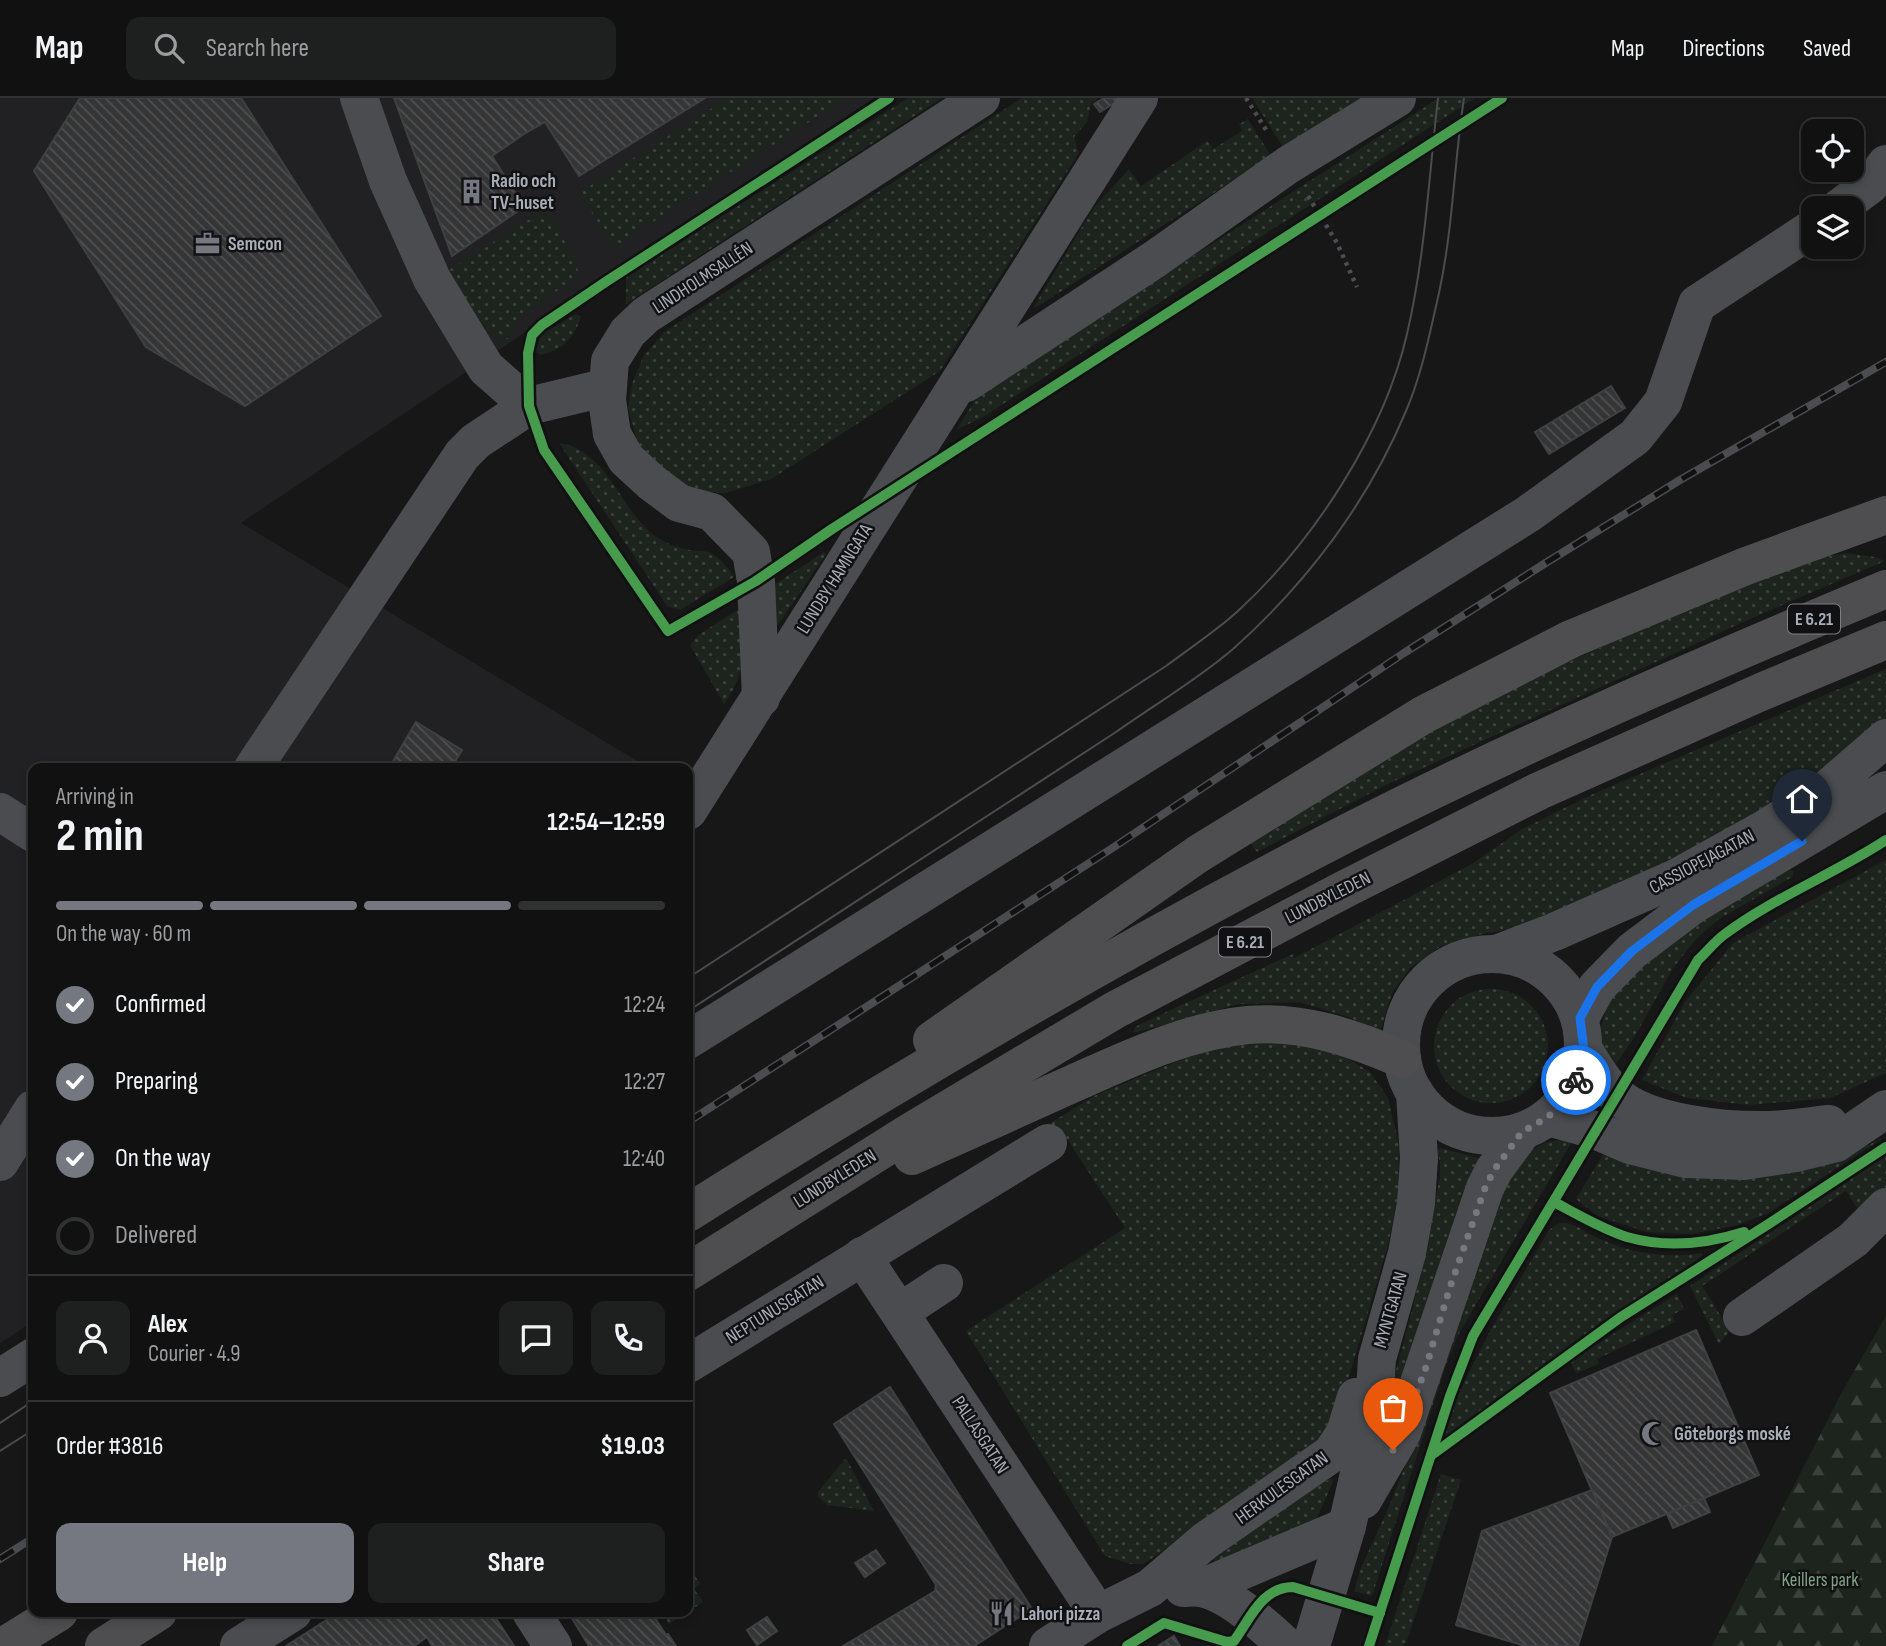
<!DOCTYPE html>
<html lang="en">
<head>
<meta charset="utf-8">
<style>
	:root { --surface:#111; --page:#1e1f1f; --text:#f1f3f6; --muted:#9c9d9f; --line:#303131; --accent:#757880 }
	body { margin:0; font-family:"Sofia Sans Condensed",sans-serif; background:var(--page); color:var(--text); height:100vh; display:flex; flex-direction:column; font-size:26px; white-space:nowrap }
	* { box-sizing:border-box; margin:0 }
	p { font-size:23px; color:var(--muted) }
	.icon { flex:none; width:38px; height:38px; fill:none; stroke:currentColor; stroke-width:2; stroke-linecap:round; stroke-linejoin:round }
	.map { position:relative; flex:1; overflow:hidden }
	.panel { position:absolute; left:28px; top:665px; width:665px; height:854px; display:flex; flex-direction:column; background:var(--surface); border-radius:14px; box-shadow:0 4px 10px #0003,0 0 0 2px var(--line) }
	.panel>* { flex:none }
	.buttons { position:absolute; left:1801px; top:21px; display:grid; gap:14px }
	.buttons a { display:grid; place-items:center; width:63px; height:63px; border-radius:14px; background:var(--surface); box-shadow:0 4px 10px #0003,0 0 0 2px var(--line); font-size:35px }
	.pin { position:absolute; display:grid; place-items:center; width:60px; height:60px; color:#fff; margin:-72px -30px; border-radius:50% 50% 50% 0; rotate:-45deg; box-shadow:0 0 7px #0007 }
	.pin .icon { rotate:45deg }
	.courier { position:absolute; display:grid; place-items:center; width:70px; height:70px; margin:-35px; border:5px solid #1a73e8; border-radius:50%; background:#fff; color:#222; box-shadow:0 2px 9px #0007 }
	.overview em { font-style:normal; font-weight:700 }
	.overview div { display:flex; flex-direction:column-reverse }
	.overview { display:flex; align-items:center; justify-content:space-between; height:119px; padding:0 28px }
	h1 { font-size:46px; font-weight:700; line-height:52px }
	.bar { display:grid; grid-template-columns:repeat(4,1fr); gap:10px 7px; align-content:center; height:84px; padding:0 28px }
	.bar i { height:9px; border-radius:5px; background:var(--line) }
	.bar .current { background:var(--accent) }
	.bar p { grid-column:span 4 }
	.line { display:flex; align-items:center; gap:18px; padding:0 28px; border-top:2px solid var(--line) }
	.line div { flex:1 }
	.round { display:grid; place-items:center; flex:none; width:74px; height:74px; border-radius:14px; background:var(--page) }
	ol { padding:0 28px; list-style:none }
	li { display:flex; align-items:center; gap:21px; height:77px }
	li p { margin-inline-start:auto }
	li .icon { padding:7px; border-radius:50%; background:var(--accent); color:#fff; stroke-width:4 }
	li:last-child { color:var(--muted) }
	li i { width:38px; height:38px; border:4px solid var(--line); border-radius:50% }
	.cta { display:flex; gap:14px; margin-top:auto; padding:14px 28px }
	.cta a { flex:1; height:80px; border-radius:14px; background:var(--accent); color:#fff; font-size:28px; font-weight:700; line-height:80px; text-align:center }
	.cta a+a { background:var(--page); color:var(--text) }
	header { display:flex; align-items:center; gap:42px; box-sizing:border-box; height:98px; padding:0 35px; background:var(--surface); border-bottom:2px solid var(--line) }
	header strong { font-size:33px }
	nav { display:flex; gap:38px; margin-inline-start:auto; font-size:24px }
	.search { width:490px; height:63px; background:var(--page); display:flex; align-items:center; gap:18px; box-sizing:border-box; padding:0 24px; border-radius:14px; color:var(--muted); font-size:26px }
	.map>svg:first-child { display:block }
</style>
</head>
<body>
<header>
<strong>Map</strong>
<div class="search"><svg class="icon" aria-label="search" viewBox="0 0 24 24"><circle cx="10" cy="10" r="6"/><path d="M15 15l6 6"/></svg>Search here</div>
<nav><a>Map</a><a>Directions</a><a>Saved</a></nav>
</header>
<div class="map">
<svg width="1886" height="1548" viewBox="0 0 1886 1548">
	<defs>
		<pattern id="grass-dots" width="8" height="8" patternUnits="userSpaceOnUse" patternTransform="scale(1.75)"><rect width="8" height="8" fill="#1d241e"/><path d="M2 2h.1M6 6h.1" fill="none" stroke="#3b413d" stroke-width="1.8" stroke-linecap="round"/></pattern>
		<pattern id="forest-firs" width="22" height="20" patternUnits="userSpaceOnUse" patternTransform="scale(1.75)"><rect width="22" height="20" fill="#1d241e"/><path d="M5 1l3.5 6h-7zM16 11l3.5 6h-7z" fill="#3b413d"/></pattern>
		<pattern id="building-back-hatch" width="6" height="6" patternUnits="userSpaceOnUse" patternTransform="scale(1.75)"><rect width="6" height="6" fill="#353536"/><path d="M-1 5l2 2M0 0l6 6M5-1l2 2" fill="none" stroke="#4f5051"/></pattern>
	</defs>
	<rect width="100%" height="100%" fill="#171717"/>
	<!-- built -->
	<path fill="#212123" d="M 0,0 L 874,0 L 241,425 L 649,670 L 33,670 L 33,1224 L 0,1245 Z"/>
	<!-- grass -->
	<g fill="url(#grass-dots)">
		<path d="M 728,0 L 846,0 L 614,149 L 579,95 Z"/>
		<path d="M 908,0 L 942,0 L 626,206 L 626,179 Z"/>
		<path d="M 1022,0 L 1099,0 L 1091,5 L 1087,24 L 1074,39 L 1079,55 L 940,273 L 771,381 L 726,395 L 706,394 L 682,388 L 640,353 L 628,310 L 632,286 L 643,259 L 664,234 Z"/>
		<path d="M 1252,0 L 1360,0 L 1283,49 Z"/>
		<path d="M 1439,0 L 1475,0 L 983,319 L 956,332 L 974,304 L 1002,281 Z"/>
		<path d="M 1248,21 L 1271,58 L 1040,207 L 1033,210 L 1094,109 L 1129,71 L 1141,88 L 1207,43 L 1213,51 L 1242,33 L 1239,26 Z"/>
		<path d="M 543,113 C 560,128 571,156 580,177 L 523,216 L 508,241 L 498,241 L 477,223 L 446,174 Z"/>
		<path d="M 576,216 L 581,218 C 575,240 562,252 540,257 L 535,253 L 537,239 Z"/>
		<path d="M 559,345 C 605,351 619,407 650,434 C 664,446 678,450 695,453 C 700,453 707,453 711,455 C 720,460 729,471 734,479 L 680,512 L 667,508 Z"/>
		<path d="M 824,454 L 826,456 L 778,527 L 773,524 L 769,490 Z"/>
		<path d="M 1846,455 L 1875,459 L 1885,463 L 1761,516 L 1388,686 L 1257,754 L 1248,742 L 1407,647 L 1520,586 L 1739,487 L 1824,459 Z"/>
		<path d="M 742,509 C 743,549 749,572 724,606 L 690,547 L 698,537 Z"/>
		<path d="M 1886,571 L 1886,622 L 1840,664 L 1736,733 L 1522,829 L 1482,836 L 1441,848 L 1410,870 L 1392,895 L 1380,934 L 1349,919 L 1299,904 L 1239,906 L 1133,935 L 1135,929 L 1153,920 L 1293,856 L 1294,860 L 1472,766 L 1522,731 L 1593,696 Z"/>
		<path d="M 1886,762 L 1886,975 L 1830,1000 L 1749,1007 L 1687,1000 L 1642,982 L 1685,904 L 1733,845 Z"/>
		<path d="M 1789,772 L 1794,773 L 1792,779 L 1719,821 L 1696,841 L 1673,870 L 1635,938 L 1612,972 L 1602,960 L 1599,937 L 1607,908 L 1623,885 L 1658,849 Z"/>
		<circle cx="1491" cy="948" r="57"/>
		<path d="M 1267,944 L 1315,949 L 1345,959 L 1370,974 L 1388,1000 L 1399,1047 L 1398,1099 L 1388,1147 L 1339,1312 L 1303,1362 L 1143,1466 L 1131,1466 L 1105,1458 L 966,1233 L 1125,1130 L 1067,1041 L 1058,1046 L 1049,1026 L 1094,998 L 1204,952 Z"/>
		<path d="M 1886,1038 L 1768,1115 L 1738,1127 L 1692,1136 L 1647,1134 L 1598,1118 L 1576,1101 L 1605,1053 L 1862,1050 Z"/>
		<path d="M 1563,1041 L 1573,1042 L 1458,1237 L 1445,1270 L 1372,1498 L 1354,1493 L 1361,1470 L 1387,1413 L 1408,1361 L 1488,1110 L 1530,1053 L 1544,1045 Z"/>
		<path d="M 1440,1050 L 1482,1061 L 1403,1297 L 1382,1325 L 1413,1209 L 1440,1079 L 1440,1064 L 1437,1052 Z"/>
		<path d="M 1886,1058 L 1886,1091 L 1861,1116 L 1846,1093 L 1702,1188 L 1730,1233 L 1719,1246 L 1690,1188 Z"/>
		<path d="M 1559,1125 C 1574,1124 1582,1132 1594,1138 C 1627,1155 1666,1161 1702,1155 L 1703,1157 L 1645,1202 L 1517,1286 L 1442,1347 L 1452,1309 L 1489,1235 L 1549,1132 Z"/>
		<path d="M 1677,1196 L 1684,1211 L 1672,1217 L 1675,1224 L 1597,1261 L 1599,1266 L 1576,1275 L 1570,1263 Z"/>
		<path d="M 846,1360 L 874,1413 L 827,1407 L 818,1398 L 818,1394 Z"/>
		<path d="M 1441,1376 L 1461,1382 L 1406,1545 L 1403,1548 L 1385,1548 Z"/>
		<path d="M 1331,1380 L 1333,1384 L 1314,1426 L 1220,1466 L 1213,1462 L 1213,1456 Z"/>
		<path d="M 688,1466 L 700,1486 L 694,1491 L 703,1504 L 669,1526 L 661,1514 L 688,1514 Z"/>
	</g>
	<!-- forest -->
	<path fill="url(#forest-firs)" d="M 1886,1218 L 1886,1548 L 1712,1548 L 1842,1294 Z"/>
	<!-- building -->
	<g fill="url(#building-back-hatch)" stroke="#3f4043" stroke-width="2">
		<path d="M 80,0 L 241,0 L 381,218 L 245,308 L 146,249 L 34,73 Z"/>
		<path d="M 394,0 L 705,0 L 579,78 L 545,24 L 524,36 L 492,58 L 524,109 L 452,158 Z"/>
		<path d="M 1104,0 L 1122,0 L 1100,14 L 1094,6 Z"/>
		<path d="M 1611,288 L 1625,310 L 1549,356 L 1535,334 Z"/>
		<path d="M 416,624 L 462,652 L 451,670 L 401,670 L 392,665 Z"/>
		<path d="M 1696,1232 L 1759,1377 L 1612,1439 L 1550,1295 Z"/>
		<path d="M 890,1289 L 1032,1511 L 974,1548 L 843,1548 L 935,1493 L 936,1487 L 834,1326 Z"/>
		<path d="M 1592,1392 L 1612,1439 L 1578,1548 L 1525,1548 L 1456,1527 L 1482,1433 Z"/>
		<path d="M 1704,1400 L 1710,1414 L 1673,1430 L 1667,1416 Z"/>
		<path d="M 876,1452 L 885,1465 L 865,1479 L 855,1465 Z"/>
		<path d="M 339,1514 L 492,1514 L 514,1548 L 432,1548 L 427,1539 L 414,1548 L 286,1548 Z"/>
		<path d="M 568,1514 L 651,1514 L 666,1537 L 668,1536 L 676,1548 L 589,1548 Z"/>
		<path d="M 767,1519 L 777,1533 L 757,1547 L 747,1532 Z"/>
		<path d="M 1174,1538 L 1180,1548 L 1158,1548 Z"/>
	</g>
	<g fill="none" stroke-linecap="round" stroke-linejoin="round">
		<!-- path -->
		<g stroke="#4d4e52" stroke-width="4.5" stroke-dasharray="3.5 5" stroke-linecap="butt">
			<path d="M 1246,0 L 1268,35"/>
			<path d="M 1308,98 L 1337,145 L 1357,189"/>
		</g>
		<!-- minor -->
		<g stroke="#4b4c50" stroke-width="38">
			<path d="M 359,0 L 388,83 L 432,181 L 486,270 L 529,308"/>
			<path d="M 1839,110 L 1870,87 L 1886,66"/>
			<path d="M 966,285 L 1155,161 L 1288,67 L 1397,0"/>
			<path d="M 761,600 L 756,483 L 751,454 L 712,414 L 679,405 L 651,384 L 626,361 L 612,336 L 607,302 L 610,263 L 628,234 L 646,217 L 981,0"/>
			<path d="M 253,670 L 462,357 L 476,343 L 529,308 L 608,289"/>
			<path d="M 688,713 L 1139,0"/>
			<path d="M 0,714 L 33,735"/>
			<path d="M 1499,855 L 1554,834 L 1674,781 L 1766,730 L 1827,691 L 1886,640"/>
			<circle cx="1492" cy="947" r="91"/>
			<path d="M 1580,920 L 1597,889 L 1632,853 L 1693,807 L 1886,692"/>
			<path d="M 688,942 L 1528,416 L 1635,339 L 1663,304 L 1697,206 L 1813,130"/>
			<path d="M 1584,952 C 1593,967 1602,983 1615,996 C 1647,1026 1727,1033 1770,1032 C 1790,1031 1810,1028 1829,1026"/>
			<path d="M 1548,1019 L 1595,1032 L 1630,1047 L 1686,1061 L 1744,1063 L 1796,1055 L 1836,1045 L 1886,1011"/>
			<path d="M 0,1064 L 33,1011"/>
			<path d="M 862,1158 L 1098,1516"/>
			<path d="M 900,1214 L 944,1185"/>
			<path d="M 1742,1219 L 1853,1142 L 1886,1109"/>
			<path d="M 688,1266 L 1048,1045"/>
			<path d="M 0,1280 L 33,1259"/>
			<path d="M 1363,1402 L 1402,1335 L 1485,1090 L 1494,1072 L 1522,1034"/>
			<path d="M 1183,1490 C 1188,1490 1195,1489 1200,1490 C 1227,1494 1266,1529 1286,1548"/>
			<path d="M 1201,1490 L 1347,1428"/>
			<path d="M 531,1514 L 553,1548"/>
			<path d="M 239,1548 L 293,1514"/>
			<path d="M 1048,1548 L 1098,1516 L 1150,1490 L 1205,1443 L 1331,1356 L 1345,1335 L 1356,1299"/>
			<path d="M 1311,1548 L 1347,1428 L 1374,1310 L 1377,1261 L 1407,1155 L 1416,1105 L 1419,1060 L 1415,995"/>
		</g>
		<!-- highway -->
		<g stroke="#4e4e51" stroke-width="38">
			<path d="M 932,942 L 1198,756 L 1423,617 L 1571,541 L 1746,468 L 1886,417"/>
			<path d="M 912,1058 C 965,1034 1018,1010 1072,986 C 1128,961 1186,933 1248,927 C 1302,922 1353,940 1402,961"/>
			<path d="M 688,1115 C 902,980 1122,851 1347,735 C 1523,645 1704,567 1886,491"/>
			<path d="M 688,1174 L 910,1034 L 1115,912 L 1345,791 L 1539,693 L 1761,594 L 1886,542"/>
			<path d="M 4,1548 L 59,1514"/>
			<path d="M 104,1548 L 158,1514"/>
		</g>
		<!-- tram -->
		<g stroke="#4b4c4f" stroke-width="2">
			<path d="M 688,880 L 1166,568 C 1190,550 1216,533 1238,513 C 1313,444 1384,336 1407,236 C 1425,159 1429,78 1438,0"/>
			<path d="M 688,913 L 1116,634 C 1154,607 1197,582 1233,551 C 1307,485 1368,404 1406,313 C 1422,276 1430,234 1439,195 C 1453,131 1454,65 1464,0"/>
			<path d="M 0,1325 L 33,1303"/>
			<path d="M 0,1353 L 33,1332"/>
		</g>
		<defs>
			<g id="rail">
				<path d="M 688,1024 L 1114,749 L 1404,555 L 1544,466 L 1680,382 L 1886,264"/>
				<path d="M 0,1461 L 33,1440"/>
			</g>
		</defs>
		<!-- rail casing -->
		<use href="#rail" stroke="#4b4c4f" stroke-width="8"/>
		<!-- rail -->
		<use href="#rail" stroke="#111113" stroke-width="5" stroke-dasharray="16" stroke-linecap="butt"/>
		<defs>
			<g id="cycleway">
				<path d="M 889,0 L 607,183 L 542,227 L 532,237 L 528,255 L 529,308 L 544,352 L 668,533 L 756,483 L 832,431 L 1502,0"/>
				<path d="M 1554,1104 C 1577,1116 1602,1131 1627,1139 C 1665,1150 1706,1146 1744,1134"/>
				<path d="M 1433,1356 L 1621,1219 L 1767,1127 L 1886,1049"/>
				<path d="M 1127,1548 L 1164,1525 L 1227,1544 L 1234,1543 C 1250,1521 1262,1489 1293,1489 L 1380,1515"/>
				<path d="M 1369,1548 L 1450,1298 L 1473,1238 L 1698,862 C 1707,854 1715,843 1725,836 C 1775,799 1834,776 1886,742"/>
			</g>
		</defs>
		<!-- cycleway casing -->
		<use href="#cycleway" stroke="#111113" stroke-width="15"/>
		<!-- cycleway -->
		<use href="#cycleway" stroke="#469c4c" stroke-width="10"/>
	</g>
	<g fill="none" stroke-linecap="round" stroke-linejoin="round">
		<!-- done -->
		<path stroke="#757880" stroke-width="7" stroke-dasharray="0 12.6" d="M 1393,1352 L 1402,1335 L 1426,1269 L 1450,1189 L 1485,1090 L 1494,1072 L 1522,1034 L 1548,1019 L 1566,1001 L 1576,982"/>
		<!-- route -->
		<path stroke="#1a73e8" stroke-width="9" d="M 1576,982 L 1584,952 L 1580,920 L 1597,889 L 1632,853 L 1693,807 L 1802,743"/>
	</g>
	<!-- icons -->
	<defs>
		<symbol id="building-bare" viewBox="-9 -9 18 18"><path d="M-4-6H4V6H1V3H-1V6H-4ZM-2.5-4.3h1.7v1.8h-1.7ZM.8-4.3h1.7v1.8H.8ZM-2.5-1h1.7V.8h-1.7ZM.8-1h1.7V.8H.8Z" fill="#757880" stroke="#111113" stroke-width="2.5" paint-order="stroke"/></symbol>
		<symbol id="office-bare" viewBox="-9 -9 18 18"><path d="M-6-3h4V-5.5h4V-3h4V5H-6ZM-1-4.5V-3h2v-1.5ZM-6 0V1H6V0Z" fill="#757880" stroke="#111113" stroke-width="2.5" paint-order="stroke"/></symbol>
		<symbol id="mosque-bare" viewBox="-9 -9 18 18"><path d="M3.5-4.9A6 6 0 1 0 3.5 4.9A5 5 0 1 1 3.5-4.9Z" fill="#757880" stroke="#111113" stroke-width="2.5" paint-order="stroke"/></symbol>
		<symbol id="restaurant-bare" viewBox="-9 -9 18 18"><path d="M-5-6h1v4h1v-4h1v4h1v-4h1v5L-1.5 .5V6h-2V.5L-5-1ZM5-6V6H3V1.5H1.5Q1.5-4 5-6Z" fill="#757880" stroke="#111113" stroke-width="2.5" paint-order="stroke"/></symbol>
	</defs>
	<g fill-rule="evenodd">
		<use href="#building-bare" x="454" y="76" width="35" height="35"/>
		<use href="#office-bare" x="190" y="128" width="35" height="35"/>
		<use href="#mosque-bare" x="1636" y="1318" width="35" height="35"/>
		<use href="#restaurant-bare" x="984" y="1498" width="35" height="35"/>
	</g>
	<g text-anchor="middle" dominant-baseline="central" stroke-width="5" stroke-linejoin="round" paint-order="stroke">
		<!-- shield labels -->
		<g fill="#111113" stroke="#7b7e86" stroke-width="2">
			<rect x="1788" y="506.5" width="52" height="29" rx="5"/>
			<rect x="1219" y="829.5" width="52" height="29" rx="5"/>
		</g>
		<g font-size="18" font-weight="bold" fill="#a8adb8">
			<text x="1814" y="521">E 6.21</text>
			<text x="1245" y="844">E 6.21</text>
		</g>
		<!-- poi labels -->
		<g font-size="19" font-weight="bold" fill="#a8adb8" stroke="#111113" text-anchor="start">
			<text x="491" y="83">Radio och<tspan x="491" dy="22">TV-huset</tspan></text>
			<text x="228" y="146">Semcon</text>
			<text x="1674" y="1336">Göteborgs moské</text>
			<text x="1021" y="1516">Lahori pizza</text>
		</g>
		<!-- street labels -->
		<g font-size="19" fill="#a8adb8" stroke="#111113">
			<text transform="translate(703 180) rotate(-33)">LINDHOLMSALLÉN</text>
			<text transform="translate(835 481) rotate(-58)">LUNDBY HAMNGATA</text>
			<text transform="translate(1702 764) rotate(-28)">CASSIOPEJAGATAN</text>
			<text transform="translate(1328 800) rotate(-27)">LUNDBYLEDEN</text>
			<text transform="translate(835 1081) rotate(-32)">LUNDBYLEDEN</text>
			<text transform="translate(775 1212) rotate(-32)">NEPTUNUSGATAN</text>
			<text transform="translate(1391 1212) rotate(-74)">MYNTGATAN</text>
			<text transform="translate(980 1337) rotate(57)">PALLASGATAN</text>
			<text transform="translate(1282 1390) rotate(-36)">HERKULESGATAN</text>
		</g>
		<!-- park labels -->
		<g font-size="19" fill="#7fa381" stroke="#111113">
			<text x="1820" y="1482">Keillers park</text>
		</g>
	</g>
</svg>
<div class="buttons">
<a><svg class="icon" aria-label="locate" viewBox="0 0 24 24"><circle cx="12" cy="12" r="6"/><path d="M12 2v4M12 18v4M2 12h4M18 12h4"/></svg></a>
<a><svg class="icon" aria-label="layers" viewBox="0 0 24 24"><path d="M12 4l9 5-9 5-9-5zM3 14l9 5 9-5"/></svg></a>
</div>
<div class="pin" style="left:1393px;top:1352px;background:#ea580c"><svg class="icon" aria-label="bag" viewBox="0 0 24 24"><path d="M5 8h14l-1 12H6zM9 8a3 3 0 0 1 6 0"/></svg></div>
<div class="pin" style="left:1802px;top:743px;background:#1f2937"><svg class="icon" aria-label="home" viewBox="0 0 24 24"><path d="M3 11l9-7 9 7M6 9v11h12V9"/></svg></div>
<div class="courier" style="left:1576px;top:982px"><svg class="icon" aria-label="bike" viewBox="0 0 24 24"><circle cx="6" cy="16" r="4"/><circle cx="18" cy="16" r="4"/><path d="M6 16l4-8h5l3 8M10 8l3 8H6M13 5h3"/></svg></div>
<section class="panel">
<div class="overview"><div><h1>2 min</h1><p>Arriving in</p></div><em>12:54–12:59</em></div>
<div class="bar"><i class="current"></i><i class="current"></i><i class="current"></i><i></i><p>On the way · 60 m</p></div>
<ol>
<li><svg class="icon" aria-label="check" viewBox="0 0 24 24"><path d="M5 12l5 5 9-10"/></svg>Confirmed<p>12:24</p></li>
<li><svg class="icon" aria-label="check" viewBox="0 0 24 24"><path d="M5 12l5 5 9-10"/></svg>Preparing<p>12:27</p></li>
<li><svg class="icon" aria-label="check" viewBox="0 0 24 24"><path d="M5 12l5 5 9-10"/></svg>On the way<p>12:40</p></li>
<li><i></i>Delivered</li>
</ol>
<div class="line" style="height:126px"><a class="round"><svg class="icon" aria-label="person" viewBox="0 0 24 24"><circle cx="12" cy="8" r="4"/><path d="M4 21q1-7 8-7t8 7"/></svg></a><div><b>Alex</b><p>Courier · 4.9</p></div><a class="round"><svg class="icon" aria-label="chat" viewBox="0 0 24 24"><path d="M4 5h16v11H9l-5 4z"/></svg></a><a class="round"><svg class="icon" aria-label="phone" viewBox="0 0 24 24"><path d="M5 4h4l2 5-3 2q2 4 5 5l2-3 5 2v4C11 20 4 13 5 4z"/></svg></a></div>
<div class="line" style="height:91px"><div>Order #3816</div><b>$19.03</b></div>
<div class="cta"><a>Help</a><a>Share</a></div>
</section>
</div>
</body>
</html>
